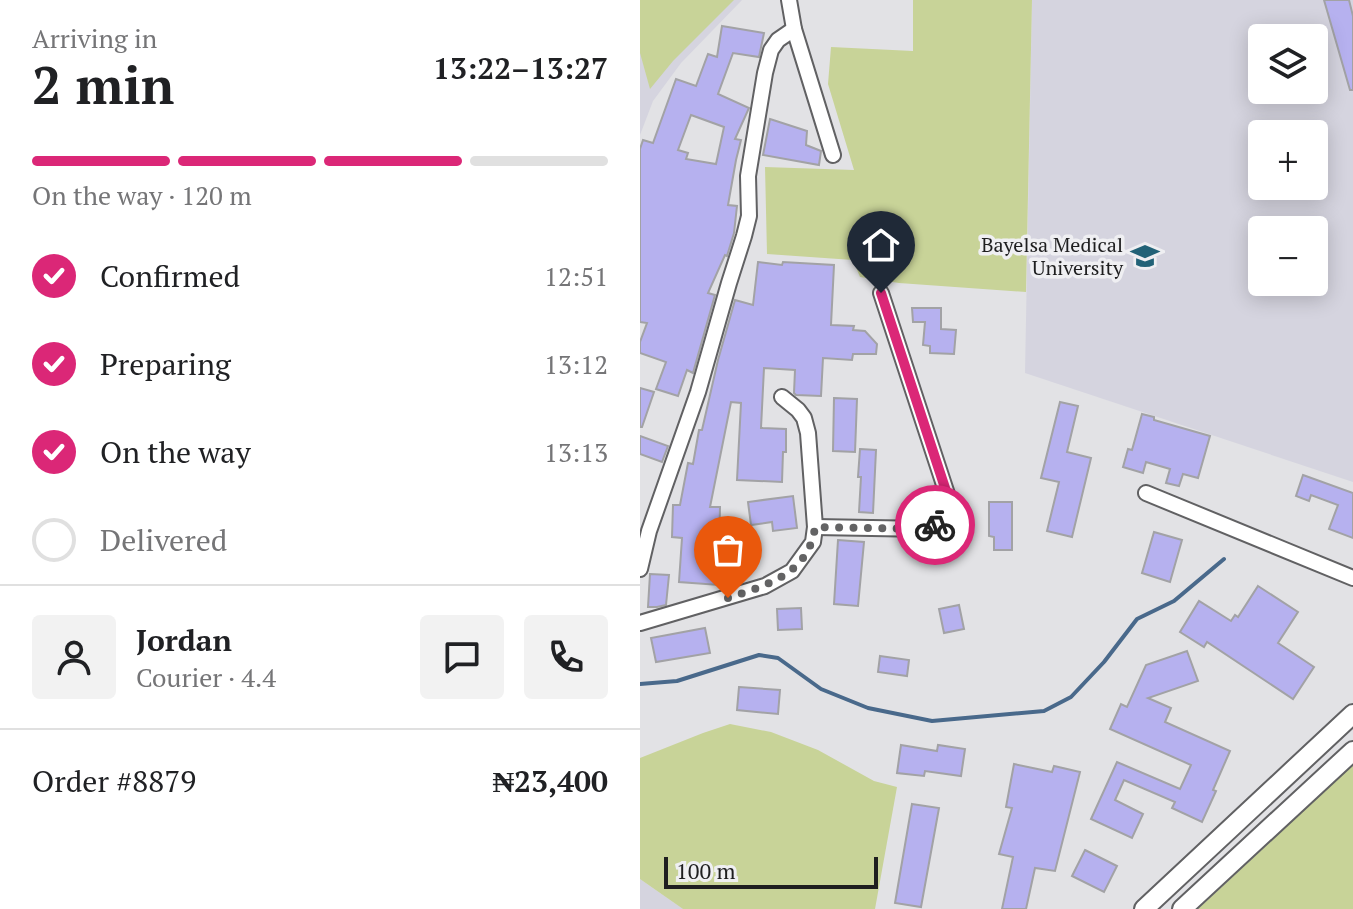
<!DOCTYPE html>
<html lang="en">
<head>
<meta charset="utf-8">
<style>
	:root { --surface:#fff; --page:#f2f2f2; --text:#202124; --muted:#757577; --line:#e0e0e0; --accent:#db2777 }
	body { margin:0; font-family:"PT Serif",serif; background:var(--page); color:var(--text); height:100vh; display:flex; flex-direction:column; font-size:30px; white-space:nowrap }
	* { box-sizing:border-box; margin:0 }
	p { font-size:26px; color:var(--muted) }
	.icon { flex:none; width:44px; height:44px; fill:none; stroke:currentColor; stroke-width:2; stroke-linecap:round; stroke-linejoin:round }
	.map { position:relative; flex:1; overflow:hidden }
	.details { display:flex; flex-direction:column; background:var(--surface); width:640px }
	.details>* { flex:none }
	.controls { position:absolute; left:608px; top:24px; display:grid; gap:16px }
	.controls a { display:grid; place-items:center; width:80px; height:80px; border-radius:8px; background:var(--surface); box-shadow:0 4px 20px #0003; font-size:40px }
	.scale { position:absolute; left:24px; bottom:20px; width:214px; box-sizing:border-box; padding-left:8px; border:4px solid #1e1e1f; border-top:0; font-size:22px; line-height:28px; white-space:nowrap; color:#1e1e1f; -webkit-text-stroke:6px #efeff2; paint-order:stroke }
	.pin { position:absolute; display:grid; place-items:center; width:68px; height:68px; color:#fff; margin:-82px -34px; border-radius:50% 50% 50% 0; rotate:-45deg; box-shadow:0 0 8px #0007 }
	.pin .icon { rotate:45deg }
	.courier { position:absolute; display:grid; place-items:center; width:80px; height:80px; margin:-40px; border:6px solid #db2777; border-radius:50%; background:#fff; color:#222; box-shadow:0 2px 10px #0007 }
	.head em { font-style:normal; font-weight:600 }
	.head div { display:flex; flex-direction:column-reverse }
	.head { display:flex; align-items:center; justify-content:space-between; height:136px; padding:0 32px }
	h1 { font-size:52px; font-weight:600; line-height:60px }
	.bar { display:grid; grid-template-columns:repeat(4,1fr); gap:12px 8px; align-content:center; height:96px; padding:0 32px }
	.bar i { height:10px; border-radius:6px; background:var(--line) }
	.bar .active { background:var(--accent) }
	.bar p { grid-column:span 4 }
	.line { display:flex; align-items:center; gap:20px; padding:0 32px; border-top:2px solid var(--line) }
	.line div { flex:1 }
	.round { display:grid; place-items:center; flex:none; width:84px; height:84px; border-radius:8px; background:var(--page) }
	ol { padding:0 32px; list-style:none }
	li { display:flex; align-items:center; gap:24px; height:88px }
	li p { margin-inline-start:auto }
	li .icon { padding:8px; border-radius:50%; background:var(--accent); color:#fff; stroke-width:4 }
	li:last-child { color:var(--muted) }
	li i { width:44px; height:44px; border:4px solid var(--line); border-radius:50% }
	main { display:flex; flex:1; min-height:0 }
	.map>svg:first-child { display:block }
</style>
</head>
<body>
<main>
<section class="details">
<div class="head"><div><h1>2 min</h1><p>Arriving in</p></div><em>13:22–13:27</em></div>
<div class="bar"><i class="active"></i><i class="active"></i><i class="active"></i><i></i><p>On the way · 120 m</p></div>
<ol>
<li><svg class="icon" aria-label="check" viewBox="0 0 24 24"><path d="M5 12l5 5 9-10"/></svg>Confirmed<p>12:51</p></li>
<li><svg class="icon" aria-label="check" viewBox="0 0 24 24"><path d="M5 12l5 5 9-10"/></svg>Preparing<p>13:12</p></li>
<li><svg class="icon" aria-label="check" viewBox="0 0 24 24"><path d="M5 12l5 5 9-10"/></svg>On the way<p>13:13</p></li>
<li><i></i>Delivered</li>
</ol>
<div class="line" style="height:144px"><a class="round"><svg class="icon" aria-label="person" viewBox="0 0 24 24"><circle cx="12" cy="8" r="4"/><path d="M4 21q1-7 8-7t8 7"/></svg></a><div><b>Jordan</b><p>Courier · 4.4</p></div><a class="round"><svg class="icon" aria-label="chat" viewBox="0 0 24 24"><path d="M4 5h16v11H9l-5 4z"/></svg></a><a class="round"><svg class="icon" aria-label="phone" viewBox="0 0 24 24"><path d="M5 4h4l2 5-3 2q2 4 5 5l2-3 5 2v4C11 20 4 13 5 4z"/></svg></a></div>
<div class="line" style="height:104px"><div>Order #8879</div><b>₦23,400</b></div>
</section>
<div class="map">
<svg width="713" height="909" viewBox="0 0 713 909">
	<rect width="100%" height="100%" fill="#e2e2e5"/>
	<!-- built -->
	<g fill="#d5d4df" fill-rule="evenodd">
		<path d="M 0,0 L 102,0 L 41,63 L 13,101 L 0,135 Z"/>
		<path d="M 392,0 L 713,0 L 713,482 L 385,373 ZM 622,38 L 674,38 L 674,90 L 622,90 ZM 622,134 L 674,134 L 674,186 L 622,186 ZM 622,230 L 674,230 L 674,282 L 622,282 Z"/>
		<path d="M 0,879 L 43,909 L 0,909 Z"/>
	</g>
	<!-- green -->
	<g fill="#c8d398">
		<path d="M 0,0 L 94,0 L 33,61 L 10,89 L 0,53 Z"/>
		<path d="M 273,0 L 392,0 L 386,292 L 259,283 L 220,277 L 213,260 L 127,254 L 125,167 L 214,170 L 188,84 L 191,47 L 273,51 Z"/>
		<path d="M 90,724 L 131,732 L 178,750 L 234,781 L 257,787 L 235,909 L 43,909 L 0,879 L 0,758 L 63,733 Z"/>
		<path d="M 713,765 L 713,909 L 558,909 Z"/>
	</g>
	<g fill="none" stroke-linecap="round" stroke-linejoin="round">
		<!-- stream -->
		<path stroke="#49698b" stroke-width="4" d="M 0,684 L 37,681 L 119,655 L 138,658 L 181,689 L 228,708 L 292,721 L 404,711 L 431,697 L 464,662 L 497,619 L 534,601 L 584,559"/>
	</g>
	<!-- building -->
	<g fill="#b6b1ef" stroke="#a2a2a5" stroke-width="2" fill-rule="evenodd">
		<path d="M 684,0 L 709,0 L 713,16 L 713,90 L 710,90 Z"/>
		<path d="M 82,26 L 124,33 L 119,57 L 93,53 L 78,94 L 109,108 L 95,139 L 101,140 L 96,160 L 88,205 L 97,206 L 94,233 L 87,256 L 85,255 L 68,293 L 75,295 L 53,373 L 47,370 L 38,396 L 16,389 L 26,362 L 0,353 L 0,342 L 7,323 L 0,322 L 0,149 L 3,140 L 13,143 L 36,79 L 56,86 L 68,54 L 77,57 ZM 51,115 L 84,127 L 76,164 L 46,159 L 48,153 L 38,150 Z"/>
		<path d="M 130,119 L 167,131 L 166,145 L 181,151 L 179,165 L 123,155 Z"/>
		<path d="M 118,262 L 142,265 L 143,262 L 194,265 L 191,325 L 214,326 L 213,330 L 225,331 L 237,344 L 236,354 L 213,354 L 212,360 L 183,358 L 181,396 L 156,395 L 154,393 L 155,370 L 124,368 L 121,428 L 146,429 L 146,452 L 143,452 L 142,482 L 97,480 L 101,403 L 91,402 L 70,507 L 80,507 L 79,550 L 81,550 L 79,585 L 39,582 L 42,538 L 32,537 L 33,505 L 40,505 L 48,463 L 53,464 L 59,430 L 62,430 L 78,360 L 95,300 L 113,305 Z"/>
		<path d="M 272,308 L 301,308 L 301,329 L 316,330 L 314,354 L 290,353 L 290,346 L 283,345 L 285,322 L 273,322 Z"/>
		<path d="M 0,388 L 14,392 L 2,427 L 0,427 Z"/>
		<path d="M 194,398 L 217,399 L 215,452 L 193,451 Z"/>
		<path d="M 420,402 L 438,406 L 427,452 L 451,458 L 432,537 L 407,531 L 419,482 L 401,478 Z"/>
		<path d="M 502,414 L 514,417 L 514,420 L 570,436 L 558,478 L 543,474 L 539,486 L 526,483 L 530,469 L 506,462 L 503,473 L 483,467 L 488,449 L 492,450 Z"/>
		<path d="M 0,436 L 28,446 L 22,462 L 0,454 Z"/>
		<path d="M 220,449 L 236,450 L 233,513 L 219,512 L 221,477 L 218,477 Z"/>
		<path d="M 663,475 L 713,493 L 713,538 L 689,529 L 698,505 L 671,495 L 669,501 L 656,496 Z"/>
		<path d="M 153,496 L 157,528 L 133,531 L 132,522 L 111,525 L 108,502 Z"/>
		<path d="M 349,502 L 372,502 L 372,550 L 354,550 L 354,537 L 349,536 Z"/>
		<path d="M 514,532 L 542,540 L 530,582 L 502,573 Z"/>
		<path d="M 198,540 L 224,542 L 218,606 L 194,604 Z"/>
		<path d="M 10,574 L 29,575 L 26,605 L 17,607 L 8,607 Z"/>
		<path d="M 618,586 L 658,612 L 638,643 L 674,667 L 653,699 L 567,642 L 564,647 L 540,632 L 559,601 L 591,621 L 595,615 L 598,617 Z"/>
		<path d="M 319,605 L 324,629 L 304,633 L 299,609 Z"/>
		<path d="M 161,608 L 162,629 L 138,630 L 137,609 Z"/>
		<path d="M 65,628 L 70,653 L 16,662 L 11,638 Z"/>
		<path d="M 547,651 L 558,681 L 508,698 L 531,708 L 525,722 L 590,751 L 573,790 L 576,791 L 562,822 L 532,808 L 535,802 L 484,780 L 475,800 L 503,814 L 492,838 L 451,819 L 477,762 L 540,789 L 551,765 L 470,729 L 481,704 L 487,707 L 506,665 Z"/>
		<path d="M 240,656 L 269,660 L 267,676 L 238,672 Z"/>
		<path d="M 99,687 L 140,690 L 138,714 L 97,710 Z"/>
		<path d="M 261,745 L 297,751 L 298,745 L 325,749 L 321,776 L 285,771 L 284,776 L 257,773 Z"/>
		<path d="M 374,764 L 412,772 L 414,766 L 440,772 L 415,871 L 395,868 L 386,909 L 362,909 L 373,857 L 359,854 L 372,808 L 366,807 Z"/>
		<path d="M 272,804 L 299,808 L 281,907 L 255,903 Z"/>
		<path d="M 445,850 L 477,866 L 464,892 L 432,876 Z"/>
	</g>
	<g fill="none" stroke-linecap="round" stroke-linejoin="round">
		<defs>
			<g id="minor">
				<path d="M 149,0 L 154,29 L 193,155"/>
				<path d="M 506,493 L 713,578"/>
				<path d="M 175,527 L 288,529 C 306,521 308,516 308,497 L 241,293"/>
				<path d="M 0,569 L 9,531 L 58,392 L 89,283 L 104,236 L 109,216 L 108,176 L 125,73 L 131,50 L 138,40 L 154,29"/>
				<path d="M 0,623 L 125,586 L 152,571 L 173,542 L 175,527 L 168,433 L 164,418 L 158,410 L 142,397"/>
			</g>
			<g id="secondary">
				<path d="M 504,909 L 713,714"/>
				<path d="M 542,909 L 713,751"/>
			</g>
		</defs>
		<!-- minor casing -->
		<use href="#minor" stroke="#616163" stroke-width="18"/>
		<!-- secondary casing -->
		<use href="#secondary" stroke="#616163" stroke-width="22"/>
		<!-- minor -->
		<use href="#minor" stroke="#fff" stroke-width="14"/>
		<!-- secondary -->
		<use href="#secondary" stroke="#fff" stroke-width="18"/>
	</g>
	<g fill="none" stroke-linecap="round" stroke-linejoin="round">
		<!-- done -->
		<path stroke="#636364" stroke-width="8" stroke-dasharray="0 14.4" d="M 88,598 C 127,585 169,574 175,527 L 288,529 L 295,525"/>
		<!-- route -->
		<path stroke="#db2777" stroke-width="10" d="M 241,293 L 308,497 C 308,509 308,520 295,525"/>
	</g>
	<!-- icons -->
	<defs>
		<symbol id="university-bare" viewBox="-9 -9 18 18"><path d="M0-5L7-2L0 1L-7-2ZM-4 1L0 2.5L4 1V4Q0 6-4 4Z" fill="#226277" stroke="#efeff2" stroke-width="2.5" paint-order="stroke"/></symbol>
	</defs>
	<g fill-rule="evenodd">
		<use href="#university-bare" x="485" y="236" width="40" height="40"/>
	</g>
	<g text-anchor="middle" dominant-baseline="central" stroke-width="7" stroke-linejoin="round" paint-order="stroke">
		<!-- poi labels -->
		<g font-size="20" fill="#1e1e1f" stroke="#efeff2" text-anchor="end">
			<text x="483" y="244">Bayelsa Medical<tspan x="483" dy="23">University</tspan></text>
		</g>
	</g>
</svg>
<div class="controls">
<a><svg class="icon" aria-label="layers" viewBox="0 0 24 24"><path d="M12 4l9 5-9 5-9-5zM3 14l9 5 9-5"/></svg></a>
<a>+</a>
<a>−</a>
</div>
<div class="scale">100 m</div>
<div class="pin" style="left:88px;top:598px;background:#ea580c"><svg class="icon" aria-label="bag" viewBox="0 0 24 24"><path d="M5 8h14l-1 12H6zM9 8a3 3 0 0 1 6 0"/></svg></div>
<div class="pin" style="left:241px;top:293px;background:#1f2937"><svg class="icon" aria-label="home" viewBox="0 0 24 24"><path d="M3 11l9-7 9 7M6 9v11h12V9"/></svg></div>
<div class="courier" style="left:295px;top:525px"><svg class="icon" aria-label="bike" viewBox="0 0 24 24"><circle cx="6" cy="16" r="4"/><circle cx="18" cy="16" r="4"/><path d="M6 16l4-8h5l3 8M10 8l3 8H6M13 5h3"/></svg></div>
</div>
</main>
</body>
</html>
